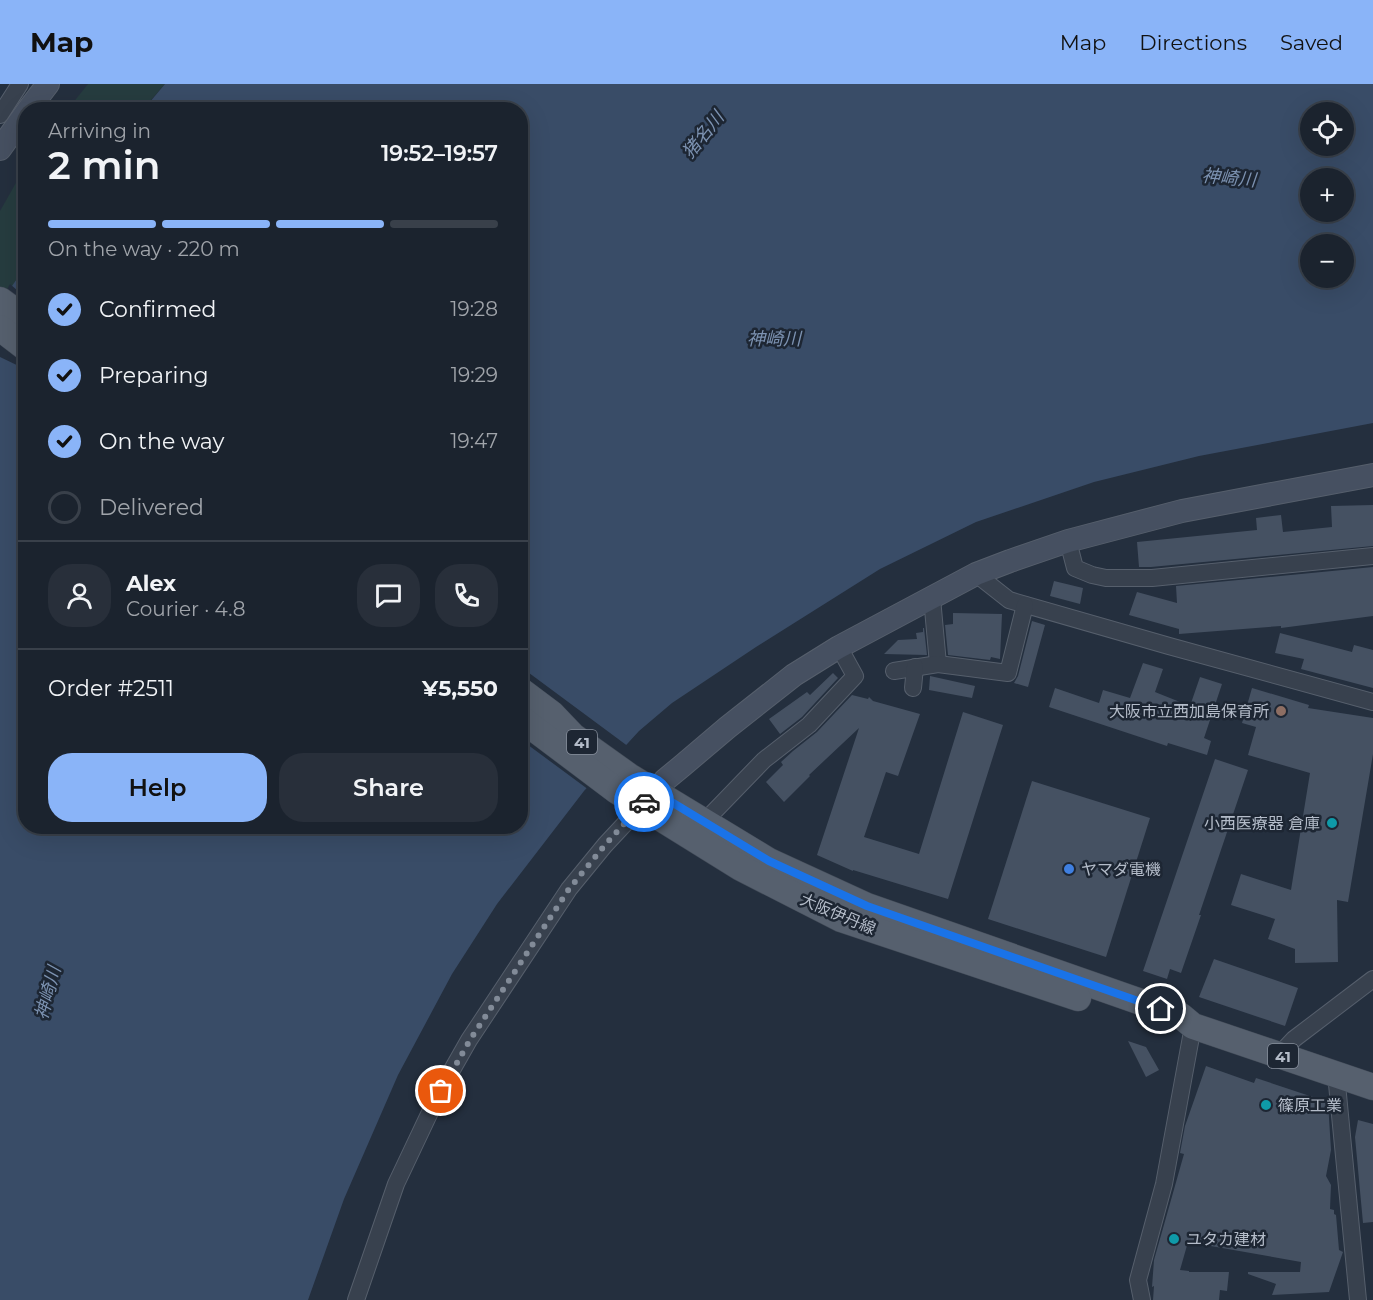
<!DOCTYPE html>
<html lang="en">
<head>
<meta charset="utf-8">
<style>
	:root { --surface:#1b232e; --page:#282f3a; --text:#f1f3f6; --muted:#a0a4aa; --line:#39404a; --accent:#8ab4f8 }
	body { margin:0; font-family:Montserrat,"Noto Sans JP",sans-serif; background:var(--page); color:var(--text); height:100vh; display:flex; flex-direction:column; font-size:22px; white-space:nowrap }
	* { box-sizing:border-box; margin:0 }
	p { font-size:20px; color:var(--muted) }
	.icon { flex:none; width:33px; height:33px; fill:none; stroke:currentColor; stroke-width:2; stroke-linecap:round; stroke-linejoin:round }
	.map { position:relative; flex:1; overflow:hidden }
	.panel { position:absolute; left:18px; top:18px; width:510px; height:732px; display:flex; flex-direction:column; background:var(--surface); border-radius:24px; box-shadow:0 6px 24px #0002,0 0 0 2px var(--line) }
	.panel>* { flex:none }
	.buttons { position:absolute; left:1300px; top:18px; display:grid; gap:12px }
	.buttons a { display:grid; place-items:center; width:54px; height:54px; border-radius:50%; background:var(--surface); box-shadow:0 6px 24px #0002,0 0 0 2px var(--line); font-size:30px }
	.pin { position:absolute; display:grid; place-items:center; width:51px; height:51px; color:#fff; margin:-26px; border:3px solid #fff; border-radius:50%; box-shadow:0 2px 6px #0007 }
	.courier { position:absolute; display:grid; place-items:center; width:60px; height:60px; margin:-30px; border:4px solid #1a73e8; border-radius:50%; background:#fff; color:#222; box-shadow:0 2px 8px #0007 }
	.overview em { font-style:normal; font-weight:600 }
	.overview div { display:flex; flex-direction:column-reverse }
	.overview { display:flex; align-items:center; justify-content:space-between; height:102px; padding:0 30px }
	h1 { font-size:39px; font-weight:600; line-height:45px }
	.bar { display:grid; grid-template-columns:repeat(4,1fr); gap:9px 6px; align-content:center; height:72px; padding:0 30px }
	.bar i { height:8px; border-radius:4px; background:var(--line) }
	.bar .on { background:var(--accent) }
	.bar p { grid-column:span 4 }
	.line { display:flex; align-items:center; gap:15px; padding:0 30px; border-top:2px solid var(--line) }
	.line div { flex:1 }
	.round { display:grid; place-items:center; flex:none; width:63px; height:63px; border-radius:24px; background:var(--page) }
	ol { padding:0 30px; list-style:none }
	li { display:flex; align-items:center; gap:18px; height:66px }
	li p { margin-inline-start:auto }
	li .icon { padding:6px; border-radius:50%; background:var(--accent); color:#111; stroke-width:4 }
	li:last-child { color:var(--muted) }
	li i { width:33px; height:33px; border:3px solid var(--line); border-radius:50% }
	.cta { display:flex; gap:12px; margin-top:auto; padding:12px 30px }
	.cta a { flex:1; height:69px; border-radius:24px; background:var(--accent); color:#111; font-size:24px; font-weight:600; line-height:69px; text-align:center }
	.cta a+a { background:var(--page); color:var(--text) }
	header { display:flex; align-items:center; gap:36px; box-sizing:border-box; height:84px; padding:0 30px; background:var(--accent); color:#111 }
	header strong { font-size:28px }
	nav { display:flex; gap:33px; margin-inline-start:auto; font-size:21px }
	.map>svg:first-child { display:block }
</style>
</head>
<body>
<header>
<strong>Map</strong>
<nav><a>Map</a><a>Directions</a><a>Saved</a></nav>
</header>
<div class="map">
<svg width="1373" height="1216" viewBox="0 0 1373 1216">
	<rect width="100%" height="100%" fill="#242f3e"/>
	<!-- green -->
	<g fill="#263c3f">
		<path d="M 88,0 L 165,0 L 143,25 L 68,25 Z"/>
		<path d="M 25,83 L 25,181 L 0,224 L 0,127 Z"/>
	</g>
	<!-- water -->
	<path fill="#394c67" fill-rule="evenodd" d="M 165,0 L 1373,0 L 1373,339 L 1199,372 L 1094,398 L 976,438 L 880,485 L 756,563 L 672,619 L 639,647 L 584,707 L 497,820 L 452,890 L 398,991 L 344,1115 L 308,1216 L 0,1216 L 0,224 L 12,202 L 25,183 L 26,742 L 520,742 L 520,26 L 144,25 ZM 1311,28 L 1344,28 L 1344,62 L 1311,62 ZM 1311,94 L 1344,94 L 1344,128 L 1311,128 ZM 1311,160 L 1344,160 L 1344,194 L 1311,194 Z"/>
	<!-- pier -->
	<g fill="#242f3e">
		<path d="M 10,200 L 25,213 L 25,285 L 0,273 L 0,218 Z"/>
		<path d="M 521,583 L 629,663 L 589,706 L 520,655 Z"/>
	</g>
	<!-- building -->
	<g fill="#455162">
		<path d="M 1373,421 L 1373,462 L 1151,483 L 1139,483 L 1137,458 L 1257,446 L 1256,434 L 1281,431 L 1283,448 L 1332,443 L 1331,422 Z"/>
		<path d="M 1373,483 L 1373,532 L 1281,544 L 1281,542 L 1179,550 L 1179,545 L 1129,531 L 1137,508 L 1177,519 L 1176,502 Z"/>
		<path d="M 1054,497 L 1083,504 L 1080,520 L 1050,512 Z"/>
		<path d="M 953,529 L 1002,530 L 1000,575 L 991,573 L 990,576 L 948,571 L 945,541 L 953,540 Z"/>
		<path d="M 1032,537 L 1045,541 L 1028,603 L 1014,599 L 1018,592 Z"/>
		<path d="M 923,544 L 924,544 L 927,571 L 884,570 L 898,556 L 917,555 L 916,549 L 923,548 Z"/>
		<path d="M 1280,549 L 1352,568 L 1354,561 L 1373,566 L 1373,604 L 1301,585 L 1304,575 L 1275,569 Z"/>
		<path d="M 1143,579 L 1163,585 L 1155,608 L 1190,622 L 1200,593 L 1222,600 L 1204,654 L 1211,657 L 1207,671 L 1168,659 L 1167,662 L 1049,623 L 1055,604 L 1099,619 L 1103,606 L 1130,614 Z"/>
		<path d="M 833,589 L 838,594 L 802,633 L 780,650 L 769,635 L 807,608 L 810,611 Z"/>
		<path d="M 930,592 L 975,602 L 972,614 L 929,606 Z"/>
		<path d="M 1252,604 L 1309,621 L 1308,624 L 1373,634 L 1373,670 L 1348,818 L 1337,816 L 1338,878 L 1295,879 L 1295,865 L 1268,855 L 1275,835 L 1231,821 L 1241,790 L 1291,806 L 1310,689 L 1248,671 L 1256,643 L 1242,639 Z"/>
		<path d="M 852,611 L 868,615 L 869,613 L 873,617 L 920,630 L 898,692 L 886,688 L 864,753 L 919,770 L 963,628 L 1003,641 L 948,815 L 853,786 L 853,787 L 817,771 L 859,644 L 809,691 L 810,692 L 784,718 L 766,698 L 783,681 L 781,678 L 793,667 L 817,648 Z"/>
		<path d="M 1215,675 L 1248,686 L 1199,831 L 1201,831 L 1181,889 L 1170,885 L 1167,895 L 1143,887 Z"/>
		<path d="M 1032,697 L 1150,734 L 1106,873 L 988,835 Z"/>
		<path d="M 1214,875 L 1298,904 L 1285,942 L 1199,913 Z"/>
		<path d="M 1128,957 L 1146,963 L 1159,986 L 1146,993 Z"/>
		<path d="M 1206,982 L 1254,999 L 1256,994 L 1328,1018 L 1331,1066 L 1326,1092 L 1331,1101 L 1330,1125 L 1334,1126 L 1334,1130 L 1336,1131 L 1339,1166 L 1343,1168 L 1329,1208 L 1272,1211 L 1276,1200 L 1248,1190 L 1248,1188 L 1300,1188 L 1301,1178 L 1188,1158 L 1180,1186 L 1189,1187 L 1189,1188 L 1229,1188 L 1227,1207 L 1220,1206 L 1219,1216 L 1153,1216 L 1154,1202 L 1152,1203 L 1154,1176 L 1184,1070 L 1180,1069 L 1185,1042 Z"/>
		<path d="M 1358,1036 L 1373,1040 L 1373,1138 L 1363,1139 L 1355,1053 Z"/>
	</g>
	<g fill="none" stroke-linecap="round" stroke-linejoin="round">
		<defs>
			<g id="street">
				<path d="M 0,31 L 20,0"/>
				<path d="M 1068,457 L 1075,484 L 1092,491 L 1106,494 L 1152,494 L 1373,472"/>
				<path d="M 976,490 L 1009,516 L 1169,562 L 1373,618"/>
				<path d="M 932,514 L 938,580"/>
				<path d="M 894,587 L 938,580 L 1008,589 L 1025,521"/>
				<path d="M 913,604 L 915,583"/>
				<path d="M 704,738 L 764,676 L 809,641 L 855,592 L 839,563"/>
				<path d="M 1279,971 L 1294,955 L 1373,895"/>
				<path d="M 1336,990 L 1358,1216"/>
				<path d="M 356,1216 L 396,1100 L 440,1007 L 469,956 L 569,805 L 605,761 L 647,716"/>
				<path d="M 1142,1216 L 1138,1196 L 1164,1100 L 1193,942"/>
			</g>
			<g id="secondary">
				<path d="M 28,26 L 48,0"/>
				<path d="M 0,65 L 26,29"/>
				<path d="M 655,708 L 665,696 L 682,682 L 728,643 L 794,591 L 839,563 L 976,490 L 1010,477 L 1068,457 L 1182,427 L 1373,391"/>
			</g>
			<g id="primary">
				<path d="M 0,216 L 26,235"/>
				<path d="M 0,244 L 26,264"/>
				<path d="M 520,606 L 552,630 L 573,652 L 629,692 L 769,777 L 867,822 L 1181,932 L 1193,942 L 1373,1003"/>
				<path d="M 520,634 L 617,707 L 741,784 L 841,835 L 1078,914"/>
			</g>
		</defs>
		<!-- street casing -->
		<use href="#street" stroke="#565f6c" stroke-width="18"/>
		<!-- secondary casing -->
		<use href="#secondary" stroke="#565f6c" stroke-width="24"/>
		<!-- primary casing -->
		<use href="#primary" stroke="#414a57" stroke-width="27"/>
		<!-- street -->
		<use href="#street" stroke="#38414e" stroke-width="16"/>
		<!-- secondary -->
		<use href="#secondary" stroke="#465061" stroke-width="22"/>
		<!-- primary -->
		<use href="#primary" stroke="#56606e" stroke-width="26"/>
	</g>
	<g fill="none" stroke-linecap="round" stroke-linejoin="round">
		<!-- done -->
		<path stroke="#828b98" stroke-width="6" stroke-dasharray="0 10.8" d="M 441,1007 L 470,956 L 569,805 L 605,761 L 644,718"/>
		<!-- route -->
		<path stroke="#1a73e8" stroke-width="8" d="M 644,718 L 655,708 L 769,777 L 867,822 L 1161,925"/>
	</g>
	<!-- markers -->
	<circle fill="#8d6e63" stroke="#1d2633" stroke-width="2" cx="1281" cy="627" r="6"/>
	<g fill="#0f9aa8" stroke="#1d2633" stroke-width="2">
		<circle cx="1332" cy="739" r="6"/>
		<circle cx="1266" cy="1021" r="6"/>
		<circle cx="1174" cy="1155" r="6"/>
	</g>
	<circle fill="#3f7fe0" stroke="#1d2633" stroke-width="2" cx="1069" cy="785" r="6"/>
	<g text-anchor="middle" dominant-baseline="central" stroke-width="5" stroke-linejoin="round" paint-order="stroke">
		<!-- shield labels -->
		<g fill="#1d2633" stroke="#878f9c" stroke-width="1.5">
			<rect x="567" y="646" width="30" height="24" rx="4.5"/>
			<rect x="1268" y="960" width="30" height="24" rx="4.5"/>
		</g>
		<g font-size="15" font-weight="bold" fill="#b4bcc9">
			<text x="582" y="658">41</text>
			<text x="1283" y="972">41</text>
		</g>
		<!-- poi labels -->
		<g font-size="16" fill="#b4bcc9" stroke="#1d2633" text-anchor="start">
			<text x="1269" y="627" text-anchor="end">大阪市立西加島保育所</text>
			<text x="1320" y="739" text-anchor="end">小西医療器 倉庫</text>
			<text x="1081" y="785">ヤマダ電機</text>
			<text x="1278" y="1021">篠原工業</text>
			<text x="1186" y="1155">ユタカ建材</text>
		</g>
		<!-- street labels -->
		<g font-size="16" fill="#b4bcc9" stroke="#1d2633">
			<text transform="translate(838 830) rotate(23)">大阪伊丹線</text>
		</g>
		<!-- water labels -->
		<g font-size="18" font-style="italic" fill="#7c92b1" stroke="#1d2633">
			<text transform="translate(703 51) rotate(-51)">猪名川</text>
			<text transform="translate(1229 94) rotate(5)">神崎川</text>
			<text x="774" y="255">神崎川</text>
			<text transform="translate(48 909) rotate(-75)">神崎川</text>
		</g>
	</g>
</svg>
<div class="buttons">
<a><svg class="icon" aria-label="locate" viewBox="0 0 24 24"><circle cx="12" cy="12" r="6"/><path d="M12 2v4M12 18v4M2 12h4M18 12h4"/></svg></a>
<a>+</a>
<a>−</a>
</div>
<div class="pin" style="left:441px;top:1007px;background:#ea580c"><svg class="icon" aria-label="bag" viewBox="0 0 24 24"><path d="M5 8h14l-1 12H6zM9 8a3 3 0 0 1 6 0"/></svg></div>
<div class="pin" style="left:1161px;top:925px;background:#1f2937"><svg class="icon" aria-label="home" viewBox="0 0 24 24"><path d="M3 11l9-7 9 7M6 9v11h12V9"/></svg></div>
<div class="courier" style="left:644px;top:718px"><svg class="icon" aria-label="car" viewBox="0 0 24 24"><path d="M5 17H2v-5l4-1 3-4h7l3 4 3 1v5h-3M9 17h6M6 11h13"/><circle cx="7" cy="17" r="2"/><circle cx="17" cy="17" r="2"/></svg></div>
<section class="panel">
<div class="overview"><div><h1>2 min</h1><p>Arriving in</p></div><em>19:52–19:57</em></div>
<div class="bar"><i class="on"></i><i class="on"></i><i class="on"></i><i></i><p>On the way · 220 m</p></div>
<ol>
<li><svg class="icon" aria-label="check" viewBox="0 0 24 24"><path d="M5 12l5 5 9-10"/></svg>Confirmed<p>19:28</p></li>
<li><svg class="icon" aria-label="check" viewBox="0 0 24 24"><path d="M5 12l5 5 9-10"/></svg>Preparing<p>19:29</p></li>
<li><svg class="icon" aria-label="check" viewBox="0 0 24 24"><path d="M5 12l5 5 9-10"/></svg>On the way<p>19:47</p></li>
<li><i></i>Delivered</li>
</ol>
<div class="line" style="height:108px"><a class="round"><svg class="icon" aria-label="person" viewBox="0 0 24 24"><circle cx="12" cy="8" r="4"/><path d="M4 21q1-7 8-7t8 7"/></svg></a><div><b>Alex</b><p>Courier · 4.8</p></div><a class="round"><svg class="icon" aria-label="chat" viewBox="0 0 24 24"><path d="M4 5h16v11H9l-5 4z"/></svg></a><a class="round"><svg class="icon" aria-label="phone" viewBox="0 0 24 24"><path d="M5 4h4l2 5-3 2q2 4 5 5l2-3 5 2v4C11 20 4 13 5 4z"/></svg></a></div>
<div class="line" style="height:78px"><div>Order #2511</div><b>¥5,550</b></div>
<div class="cta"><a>Help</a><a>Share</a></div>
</section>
</div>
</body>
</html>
